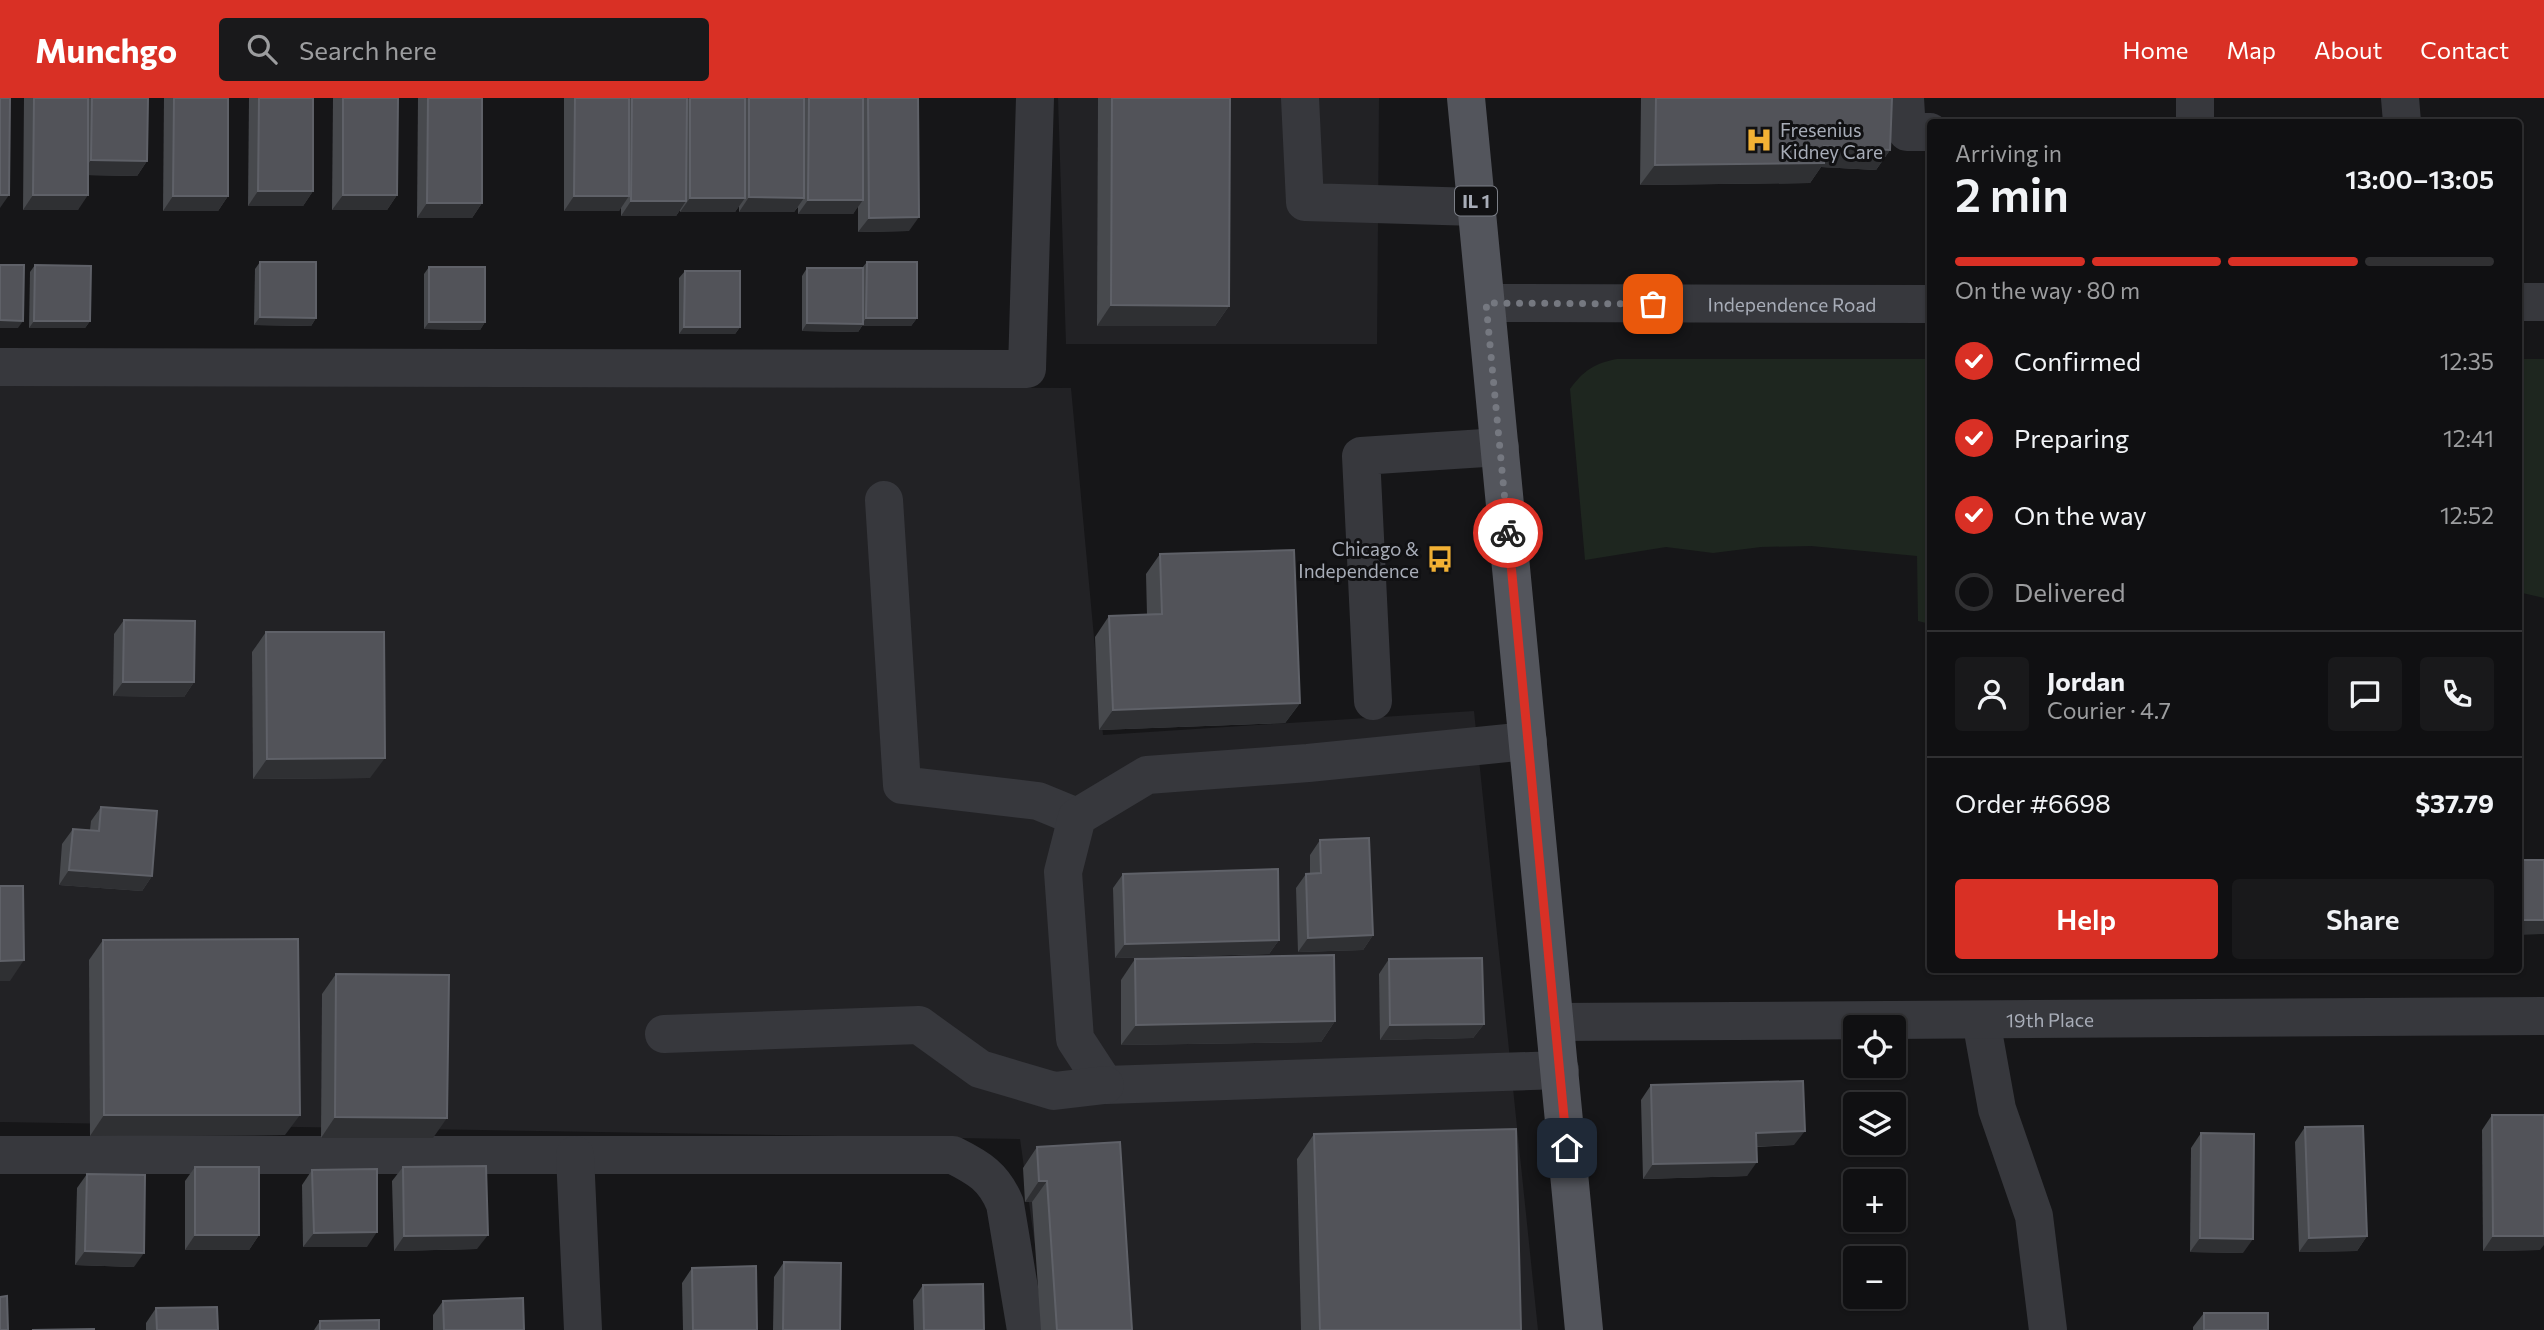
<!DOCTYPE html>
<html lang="en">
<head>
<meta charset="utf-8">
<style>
	:root { --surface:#101012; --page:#19191b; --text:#f1f3f6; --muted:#9c9d9f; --line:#303032; --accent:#d93025 }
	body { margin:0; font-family:Commissioner,sans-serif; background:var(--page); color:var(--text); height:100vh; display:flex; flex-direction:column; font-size:26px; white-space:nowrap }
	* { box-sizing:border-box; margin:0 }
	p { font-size:23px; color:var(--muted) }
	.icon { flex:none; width:38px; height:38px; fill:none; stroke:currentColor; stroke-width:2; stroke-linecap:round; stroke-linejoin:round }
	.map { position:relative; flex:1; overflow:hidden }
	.side { position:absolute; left:1927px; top:21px; width:595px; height:854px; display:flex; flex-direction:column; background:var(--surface); border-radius:7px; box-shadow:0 2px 5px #0004,0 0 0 2px var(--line) }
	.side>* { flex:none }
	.buttons { position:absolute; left:1843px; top:917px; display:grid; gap:14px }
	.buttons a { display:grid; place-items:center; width:63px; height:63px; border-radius:7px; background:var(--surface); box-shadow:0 2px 5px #0004,0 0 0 2px var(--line); font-size:35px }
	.pin { position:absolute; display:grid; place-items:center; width:60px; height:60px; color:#fff; margin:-30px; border-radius:14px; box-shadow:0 4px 10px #0006 }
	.courier { position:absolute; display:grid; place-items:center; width:70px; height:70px; margin:-35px; border:5px solid #d93025; border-radius:50%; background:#fff; color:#222; box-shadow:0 2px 9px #0007 }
	.overview em { font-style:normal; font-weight:600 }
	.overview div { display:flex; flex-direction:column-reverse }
	.overview { display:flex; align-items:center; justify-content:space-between; height:119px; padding:0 28px }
	h1 { font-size:46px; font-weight:600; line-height:52px }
	.bar { display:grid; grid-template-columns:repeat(4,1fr); gap:10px 7px; align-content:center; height:84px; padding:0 28px }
	.bar i { height:9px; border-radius:5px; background:var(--line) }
	.bar .selected { background:var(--accent) }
	.bar p { grid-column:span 4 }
	.line { display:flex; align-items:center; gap:18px; padding:0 28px; border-top:2px solid var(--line) }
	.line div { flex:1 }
	.round { display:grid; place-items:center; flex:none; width:74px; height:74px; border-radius:7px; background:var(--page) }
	ol { padding:0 28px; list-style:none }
	li { display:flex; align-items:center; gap:21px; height:77px }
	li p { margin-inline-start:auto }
	li .icon { padding:7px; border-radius:50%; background:var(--accent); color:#fff; stroke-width:4 }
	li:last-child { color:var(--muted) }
	li i { width:38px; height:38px; border:4px solid var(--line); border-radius:50% }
	.cta { display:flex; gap:14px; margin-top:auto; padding:14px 28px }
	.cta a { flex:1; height:80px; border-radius:7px; background:var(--accent); color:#fff; font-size:28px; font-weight:600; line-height:80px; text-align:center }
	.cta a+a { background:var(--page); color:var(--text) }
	header { display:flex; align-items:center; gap:42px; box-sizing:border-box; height:98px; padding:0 35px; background:var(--accent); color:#fff }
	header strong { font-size:33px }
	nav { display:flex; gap:38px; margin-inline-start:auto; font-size:24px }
	.search { width:490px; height:63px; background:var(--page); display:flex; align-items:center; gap:18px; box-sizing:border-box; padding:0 24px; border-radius:7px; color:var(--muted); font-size:26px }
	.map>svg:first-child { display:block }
</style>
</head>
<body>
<header>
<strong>Munchgo</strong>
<div class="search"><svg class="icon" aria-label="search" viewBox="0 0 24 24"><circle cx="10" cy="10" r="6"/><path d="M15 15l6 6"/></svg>Search here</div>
<nav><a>Home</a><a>Map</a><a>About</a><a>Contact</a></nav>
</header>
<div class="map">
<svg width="2544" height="1232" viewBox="0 0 2544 1232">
	<rect width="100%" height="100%" fill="#161618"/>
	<!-- built -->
	<g fill="#222225">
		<path d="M 1058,0 L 1379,0 L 1377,246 L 1066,246 Z"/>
		<path d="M 0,286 L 1071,290 L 1103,637 L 1474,613 L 1538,1232 L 1047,1232 L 1020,1041 L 0,1024 Z"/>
	</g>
	<!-- green -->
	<g fill="#1e261f">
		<path d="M 1617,261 L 1930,261 L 1930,526 L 1918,523 L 1917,458 L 1811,448 L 1761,449 L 1713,455 L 1666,449 L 1585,462 L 1570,291 C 1583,273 1595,265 1617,261 Z"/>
		<path d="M 2518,261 L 2544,261 L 2544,500 L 2518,494 Z"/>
	</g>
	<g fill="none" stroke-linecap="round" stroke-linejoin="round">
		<!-- minor -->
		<g stroke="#37383d" stroke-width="38">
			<path d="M 1300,0 L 1305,104 L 1477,109"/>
			<path d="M 1905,0 L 1907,34 L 1930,34"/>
			<path d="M 2195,0 L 2195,24"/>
			<path d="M 2400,0 L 2402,24"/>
			<path d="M 2518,204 L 2544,204"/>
			<path id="s1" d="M 1486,205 L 1930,206"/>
			<path d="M 0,269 L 1027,271 L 1035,0"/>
			<path d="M 884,402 L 902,687 L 1038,703 L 1077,719"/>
			<path d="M 1373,603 L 1361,358 L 1500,349"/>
			<path d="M 1528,643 L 1308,665 L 1147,677 L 1077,719 L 1063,774 L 1075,941 L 1105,987 L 1560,972"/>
			<path d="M 1981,922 L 1997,1011 L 2034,1118 L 2048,1232"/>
			<path id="s2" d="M 1555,924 L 2544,918"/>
			<path d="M 664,936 L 919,927 L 980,971 L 1054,993 L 1105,987"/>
			<path d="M 0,1057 L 953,1057 C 979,1070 994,1079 1005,1106 L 1026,1232"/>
			<path d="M 575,1057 L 583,1232"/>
		</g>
		<!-- major -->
		<path stroke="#53555c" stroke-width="38" d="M 1466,0 L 1584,1232"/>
	</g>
	<!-- wall -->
	<g fill="#47494d">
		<path d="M 24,0 L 148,0 L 147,63 L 137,78 L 88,77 L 78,112 L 23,112 Z"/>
		<path d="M 164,0 L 228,0 L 228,98 L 218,113 L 163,113 Z"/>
		<path d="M 249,0 L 313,0 L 313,93 L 303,108 L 248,108 Z"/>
		<path d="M 333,0 L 398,0 L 397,97 L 387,112 L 332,112 Z"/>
		<path d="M 418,0 L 482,0 L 482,105 L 472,120 L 417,120 Z"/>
		<path d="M 564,0 L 918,0 L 909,133 L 858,134 L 858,108 L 853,116 L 798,116 L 798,109 L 794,114 L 739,114 L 739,108 L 735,114 L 680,114 L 680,112 L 676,118 L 621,118 L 621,109 L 619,113 L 564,113 Z"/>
		<path d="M 1098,0 L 1230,0 L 1229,208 L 1215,228 L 1097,228 Z"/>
		<path d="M 1641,0 L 1892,0 L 1890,52 L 1876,72 L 1821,69 L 1810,85 L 1640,87 Z"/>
		<path d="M 260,164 L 316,220 L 311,228 L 254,227 L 255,171 Z"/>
		<path d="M 867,164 L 917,220 L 911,228 L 862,228 L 858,234 L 802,233 L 802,178 L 807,170 L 862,170 Z"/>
		<path d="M 35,167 L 90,223 L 85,230 L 29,230 L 30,174 Z"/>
		<path d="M 429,169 L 485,224 L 480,232 L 424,231 L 424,176 Z"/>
		<path d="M 685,173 L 740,229 L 735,236 L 679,236 L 679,180 Z"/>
		<path d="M 1160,456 L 1300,605 L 1285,625 L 1099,632 L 1095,539 L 1109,518 L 1147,517 L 1146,476 Z"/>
		<path d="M 124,522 L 194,584 L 184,599 L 113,598 L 114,536 Z"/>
		<path d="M 266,534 L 370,680 L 253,681 L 252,554 Z"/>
		<path d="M 101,709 L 152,778 L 142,793 L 59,787 L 62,746 L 73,731 L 90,732 L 91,723 Z"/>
		<path d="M 1320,742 L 1373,837 L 1363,852 L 1298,854 L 1296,790 L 1306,776 L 1310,775 L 1310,757 Z"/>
		<path d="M 1123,776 L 1279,842 L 1269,856 L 1115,860 L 1113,790 Z"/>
		<path d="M 103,842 L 285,1037 L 90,1038 L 89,862 Z"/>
		<path d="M 1135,861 L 1335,923 L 1321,944 L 1121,947 L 1121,882 Z"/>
		<path d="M 1389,861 L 1484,926 L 1473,940 L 1380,942 L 1379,876 Z"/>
		<path d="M 336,876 L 433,1040 L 321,1040 L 322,896 Z"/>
		<path d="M 1651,987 L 1794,1047 L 1757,1049 L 1747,1078 L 1643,1081 L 1641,1002 Z"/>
		<path d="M 2492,1017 L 2540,1152 L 2483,1153 L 2482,1032 Z"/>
		<path d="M 2305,1029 L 2367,1138 L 2357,1153 L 2299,1154 L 2295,1044 Z"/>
		<path d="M 2201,1035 L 2243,1155 L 2190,1154 L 2191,1050 Z"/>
		<path d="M 1314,1036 L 1521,1232 L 1301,1232 L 1297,1061 Z"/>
		<path d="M 1037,1049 L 1132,1232 L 1041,1232 L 1032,1104 L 1025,1104 L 1023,1070 Z"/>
		<path d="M 195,1069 L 259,1137 L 249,1152 L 185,1152 L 185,1083 Z"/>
		<path d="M 403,1069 L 477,1151 L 394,1153 L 392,1083 Z"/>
		<path d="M 312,1072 L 367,1149 L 303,1149 L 302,1087 Z"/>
		<path d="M 87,1076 L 134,1169 L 75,1167 L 77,1090 Z"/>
		<path d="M 784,1164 L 840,1232 L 773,1232 L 774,1179 Z"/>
		<path d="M 692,1170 L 757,1232 L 683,1232 L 682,1185 Z"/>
		<path d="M 923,1187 L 984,1232 L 914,1232 L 913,1202 Z"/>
		<path d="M 443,1203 L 524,1232 L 433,1232 L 433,1217 Z"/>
		<path d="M 156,1210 L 218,1232 L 146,1232 L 146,1225 Z"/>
		<path d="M 2204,1215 L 2268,1232 L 2193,1232 L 2193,1229 Z"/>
		<path d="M 320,1223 L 379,1232 L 314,1232 Z"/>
	</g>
	<!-- shaded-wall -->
	<g fill="#2f3033">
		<path d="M 1824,48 L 1890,52 L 1876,72 L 1821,69 L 1810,85 L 1640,87 L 1655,67 Z"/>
		<path d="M 91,62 L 147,63 L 137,78 L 80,77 Z"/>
		<path d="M 258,93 L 313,93 L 303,108 L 248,108 Z"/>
		<path d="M 0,97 L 9,97 L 0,110 Z"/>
		<path d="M 33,97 L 88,97 L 78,112 L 23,112 Z"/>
		<path d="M 343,97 L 397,97 L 387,112 L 332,112 Z"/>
		<path d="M 173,98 L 228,98 L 218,113 L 163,113 Z"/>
		<path d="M 574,98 L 629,98 L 619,113 L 564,113 Z"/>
		<path d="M 749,99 L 804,100 L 794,114 L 739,114 Z"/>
		<path d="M 690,100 L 745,100 L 735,114 L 680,114 Z"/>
		<path d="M 808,102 L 863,102 L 853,116 L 798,116 Z"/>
		<path d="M 631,103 L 686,103 L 676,118 L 621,118 Z"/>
		<path d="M 427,105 L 482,105 L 472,120 L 417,120 Z"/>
		<path d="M 919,119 L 909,133 L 858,134 L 869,120 Z"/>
		<path d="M 1111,207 L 1229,208 L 1215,228 L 1097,228 Z"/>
		<path d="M 260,219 L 316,220 L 311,228 L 254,227 Z"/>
		<path d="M 866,220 L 917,220 L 911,228 L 862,228 L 858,234 L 802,233 L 807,225 L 862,226 Z"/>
		<path d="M 0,222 L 23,223 L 18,230 L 0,230 Z"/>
		<path d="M 34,223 L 90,223 L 85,230 L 29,230 Z"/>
		<path d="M 429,224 L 485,224 L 480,232 L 424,231 Z"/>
		<path d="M 684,229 L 740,229 L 735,236 L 679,236 Z"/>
		<path d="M 123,584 L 194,584 L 184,599 L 113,598 Z"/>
		<path d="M 1300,605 L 1285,625 L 1099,632 L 1113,612 Z"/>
		<path d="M 385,660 L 370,680 L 253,681 L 267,661 Z"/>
		<path d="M 69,772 L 152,778 L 142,793 L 59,787 Z"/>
		<path d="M 2518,822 L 2544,822 L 2544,836 L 2518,837 Z"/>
		<path d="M 1373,837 L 1363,852 L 1298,854 L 1308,840 Z"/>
		<path d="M 1279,842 L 1269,856 L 1115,860 L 1125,846 Z"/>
		<path d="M 24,862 L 10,883 L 0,883 L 0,863 Z"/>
		<path d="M 1335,923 L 1321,944 L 1121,947 L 1136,927 Z"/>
		<path d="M 1484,926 L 1473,940 L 1380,942 L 1390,927 Z"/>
		<path d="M 104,1017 L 300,1017 L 285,1037 L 90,1038 Z"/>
		<path d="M 335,1019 L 447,1020 L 433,1040 L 321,1040 Z"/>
		<path d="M 1805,1033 L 1794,1047 L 1746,1049 L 1756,1035 Z"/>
		<path d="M 1757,1064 L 1747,1078 L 1643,1081 L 1653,1066 Z"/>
		<path d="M 1039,1083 L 1047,1083 L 1032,1104 L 1025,1104 Z"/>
		<path d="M 377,1134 L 367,1149 L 303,1149 L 314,1135 Z"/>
		<path d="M 195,1137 L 259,1137 L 249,1152 L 185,1152 Z"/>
		<path d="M 488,1137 L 477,1151 L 394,1153 L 404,1138 Z"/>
		<path d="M 2367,1138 L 2357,1153 L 2299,1154 L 2309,1140 Z"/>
		<path d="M 2493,1138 L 2544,1138 L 2544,1147 L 2540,1152 L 2483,1153 Z"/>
		<path d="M 2200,1140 L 2253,1141 L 2243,1155 L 2190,1154 Z"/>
		<path d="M 85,1153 L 144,1155 L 134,1169 L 75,1167 Z"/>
	</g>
	<!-- building -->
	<g fill="#525359" stroke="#5f6168" stroke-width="2">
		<path d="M 0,0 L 10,0 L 9,97 L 0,97 Z"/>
		<path d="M 34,0 L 88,0 L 88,97 L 33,97 Z"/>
		<path d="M 92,0 L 148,0 L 147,63 L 91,62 Z"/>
		<path d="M 174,0 L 228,0 L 228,98 L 173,98 Z"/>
		<path d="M 259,0 L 313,0 L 313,93 L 258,93 Z"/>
		<path d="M 343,0 L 398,0 L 397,97 L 343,97 Z"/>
		<path d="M 428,0 L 482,0 L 482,105 L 427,105 Z"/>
		<path d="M 575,0 L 629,0 L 629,98 L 574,98 Z"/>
		<path d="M 632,0 L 687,0 L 686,103 L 631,103 Z"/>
		<rect x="690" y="0" width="55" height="100"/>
		<path d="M 749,0 L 804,0 L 804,100 L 749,99 Z"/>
		<path d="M 809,0 L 863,0 L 863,102 L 808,102 Z"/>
		<path d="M 868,0 L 918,0 L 919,119 L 869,120 Z"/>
		<path d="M 1112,0 L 1230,0 L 1229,208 L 1111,207 Z"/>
		<path d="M 1656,0 L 1892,0 L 1890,52 L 1824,48 L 1824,65 L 1655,67 Z"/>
		<path d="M 260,164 L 316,164 L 316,220 L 260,219 Z"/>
		<path d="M 867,164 L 917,164 L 917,220 L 866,220 Z"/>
		<path d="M 0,167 L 24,167 L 23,223 L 0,222 Z"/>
		<path d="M 35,167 L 91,168 L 90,223 L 34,223 Z"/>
		<rect x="429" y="169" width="56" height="55"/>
		<path d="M 807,170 L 863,170 L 863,226 L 807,225 Z"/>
		<path d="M 685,173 L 740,173 L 740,229 L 684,229 Z"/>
		<path d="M 1294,452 L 1300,605 L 1113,612 L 1109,518 L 1162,516 L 1160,456 Z"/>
		<path d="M 124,522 L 195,523 L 194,584 L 123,584 Z"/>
		<path d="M 266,534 L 384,534 L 385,660 L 267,661 Z"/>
		<path d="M 101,709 L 157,713 L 152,778 L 69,772 L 73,731 L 99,733 Z"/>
		<path d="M 1369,740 L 1373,837 L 1308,840 L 1306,776 L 1321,775 L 1320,742 Z"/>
		<rect x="2518" y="762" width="26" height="60"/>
		<path d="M 1278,771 L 1279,842 L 1125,846 L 1123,776 Z"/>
		<path d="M 0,788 L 23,788 L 24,862 L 0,863 Z"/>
		<path d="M 298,841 L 300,1017 L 104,1017 L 103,842 Z"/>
		<path d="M 1334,857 L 1335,923 L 1136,927 L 1135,861 Z"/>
		<path d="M 1482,860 L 1484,926 L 1390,927 L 1389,861 Z"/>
		<path d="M 336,876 L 449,877 L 447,1020 L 335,1019 Z"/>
		<path d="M 1803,983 L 1805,1033 L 1756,1035 L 1757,1064 L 1653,1066 L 1651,987 Z"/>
		<path d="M 2492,1017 L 2544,1017 L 2544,1138 L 2493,1138 Z"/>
		<path d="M 2363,1028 L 2367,1138 L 2309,1140 L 2305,1029 Z"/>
		<path d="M 1516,1031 L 1521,1232 L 1320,1232 L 1314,1036 Z"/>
		<path d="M 2201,1035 L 2254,1036 L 2253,1141 L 2200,1140 Z"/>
		<path d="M 1120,1044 L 1132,1232 L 1057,1232 L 1047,1083 L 1039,1083 L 1037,1049 Z"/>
		<path d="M 486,1068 L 488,1137 L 404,1138 L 403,1069 Z"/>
		<rect x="195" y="1069" width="64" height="68"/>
		<path d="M 377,1071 L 377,1134 L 314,1135 L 312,1072 Z"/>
		<path d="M 87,1076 L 145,1077 L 144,1155 L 85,1153 Z"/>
		<path d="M 784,1164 L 841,1165 L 840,1232 L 783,1232 Z"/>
		<path d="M 756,1168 L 757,1232 L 693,1232 L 692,1170 Z"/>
		<path d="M 983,1186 L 984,1232 L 924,1232 L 923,1187 Z"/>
		<path d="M 7,1198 L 8,1232 L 0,1232 L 0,1199 Z"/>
		<path d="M 523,1200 L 524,1232 L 444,1232 L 443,1203 Z"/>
		<path d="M 217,1209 L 218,1232 L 157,1232 L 156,1210 Z"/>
		<rect x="2204" y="1215" width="64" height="17"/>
		<path d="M 379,1222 L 379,1232 L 320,1232 L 320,1223 Z"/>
		<path d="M 94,1231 L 94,1232 L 32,1232 Z"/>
	</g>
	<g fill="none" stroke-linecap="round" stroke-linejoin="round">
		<!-- done -->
		<path stroke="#757880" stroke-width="7" stroke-dasharray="0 12.6" d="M 1508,435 L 1486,205 L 1653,206"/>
		<!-- route -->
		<path stroke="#d93025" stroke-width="9" d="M 1508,435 L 1567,1050"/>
	</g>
	<!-- icons -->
	<defs>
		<symbol id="hospital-bare" viewBox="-9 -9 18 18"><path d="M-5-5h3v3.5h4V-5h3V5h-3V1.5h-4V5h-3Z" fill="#f2b134" stroke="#111113" stroke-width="2.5" paint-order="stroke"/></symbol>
		<symbol id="bus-bare" viewBox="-9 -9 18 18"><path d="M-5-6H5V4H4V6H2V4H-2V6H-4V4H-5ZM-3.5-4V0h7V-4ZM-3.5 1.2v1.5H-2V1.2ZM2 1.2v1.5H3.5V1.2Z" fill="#f2b134" stroke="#111113" stroke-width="2.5" paint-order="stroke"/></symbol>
	</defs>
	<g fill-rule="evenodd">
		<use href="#hospital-bare" x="1740" y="23" width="38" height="38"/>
		<use href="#bus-bare" x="1421" y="442" width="38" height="38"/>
	</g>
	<g text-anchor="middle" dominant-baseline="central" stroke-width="6" stroke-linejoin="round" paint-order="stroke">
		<!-- shield labels -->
		<rect fill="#111113" stroke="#7b7e86" stroke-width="2" x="1455" y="88.5" width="42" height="29" rx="5"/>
		<g font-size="18" font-weight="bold" fill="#a8adb8">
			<text x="1476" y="103">IL 1</text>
		</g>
		<!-- poi labels -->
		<g font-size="19" fill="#a8adb8" stroke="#111113" text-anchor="start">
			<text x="1780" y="31">Fresenius<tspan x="1780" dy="22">Kidney Care</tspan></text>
			<text x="1419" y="450" text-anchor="end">Chicago &amp;<tspan x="1419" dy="22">Independence</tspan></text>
		</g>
		<!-- street labels -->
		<g font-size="19" fill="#a8adb8" stroke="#111113">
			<text stroke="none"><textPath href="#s1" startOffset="306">Independence Road</textPath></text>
			<text stroke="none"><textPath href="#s2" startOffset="495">19th Place</textPath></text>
		</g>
	</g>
</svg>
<div class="buttons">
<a><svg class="icon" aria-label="locate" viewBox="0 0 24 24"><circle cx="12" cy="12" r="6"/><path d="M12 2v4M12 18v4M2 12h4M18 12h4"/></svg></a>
<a><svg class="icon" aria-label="layers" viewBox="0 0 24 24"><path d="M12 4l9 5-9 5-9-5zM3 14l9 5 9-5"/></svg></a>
<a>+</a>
<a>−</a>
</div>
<div class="pin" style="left:1653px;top:206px;background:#ea580c"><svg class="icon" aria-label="bag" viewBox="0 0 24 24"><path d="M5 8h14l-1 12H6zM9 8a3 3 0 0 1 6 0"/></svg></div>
<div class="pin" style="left:1567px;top:1050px;background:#1f2937"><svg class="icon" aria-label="home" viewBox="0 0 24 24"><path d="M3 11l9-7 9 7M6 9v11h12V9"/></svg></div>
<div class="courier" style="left:1508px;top:435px"><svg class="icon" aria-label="bike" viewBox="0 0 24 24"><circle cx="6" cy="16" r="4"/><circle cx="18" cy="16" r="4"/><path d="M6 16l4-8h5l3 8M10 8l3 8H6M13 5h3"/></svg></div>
<section class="side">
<div class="overview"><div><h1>2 min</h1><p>Arriving in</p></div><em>13:00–13:05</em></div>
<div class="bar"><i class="selected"></i><i class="selected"></i><i class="selected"></i><i></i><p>On the way · 80 m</p></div>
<ol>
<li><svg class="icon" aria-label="check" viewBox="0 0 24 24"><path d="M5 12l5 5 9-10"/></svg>Confirmed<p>12:35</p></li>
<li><svg class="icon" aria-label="check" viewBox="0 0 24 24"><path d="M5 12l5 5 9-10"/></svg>Preparing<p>12:41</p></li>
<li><svg class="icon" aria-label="check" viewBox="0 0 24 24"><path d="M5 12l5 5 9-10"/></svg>On the way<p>12:52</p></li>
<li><i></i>Delivered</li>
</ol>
<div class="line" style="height:126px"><a class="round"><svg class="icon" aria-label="person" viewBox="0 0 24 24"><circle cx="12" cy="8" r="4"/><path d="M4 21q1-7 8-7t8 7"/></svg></a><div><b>Jordan</b><p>Courier · 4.7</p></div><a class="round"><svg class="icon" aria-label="chat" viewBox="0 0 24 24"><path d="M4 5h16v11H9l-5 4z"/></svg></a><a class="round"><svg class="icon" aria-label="phone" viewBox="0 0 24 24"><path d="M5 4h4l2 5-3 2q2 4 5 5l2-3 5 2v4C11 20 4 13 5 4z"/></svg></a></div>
<div class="line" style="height:91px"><div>Order #6698</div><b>$37.79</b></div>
<div class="cta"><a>Help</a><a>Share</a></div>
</section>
</div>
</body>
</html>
